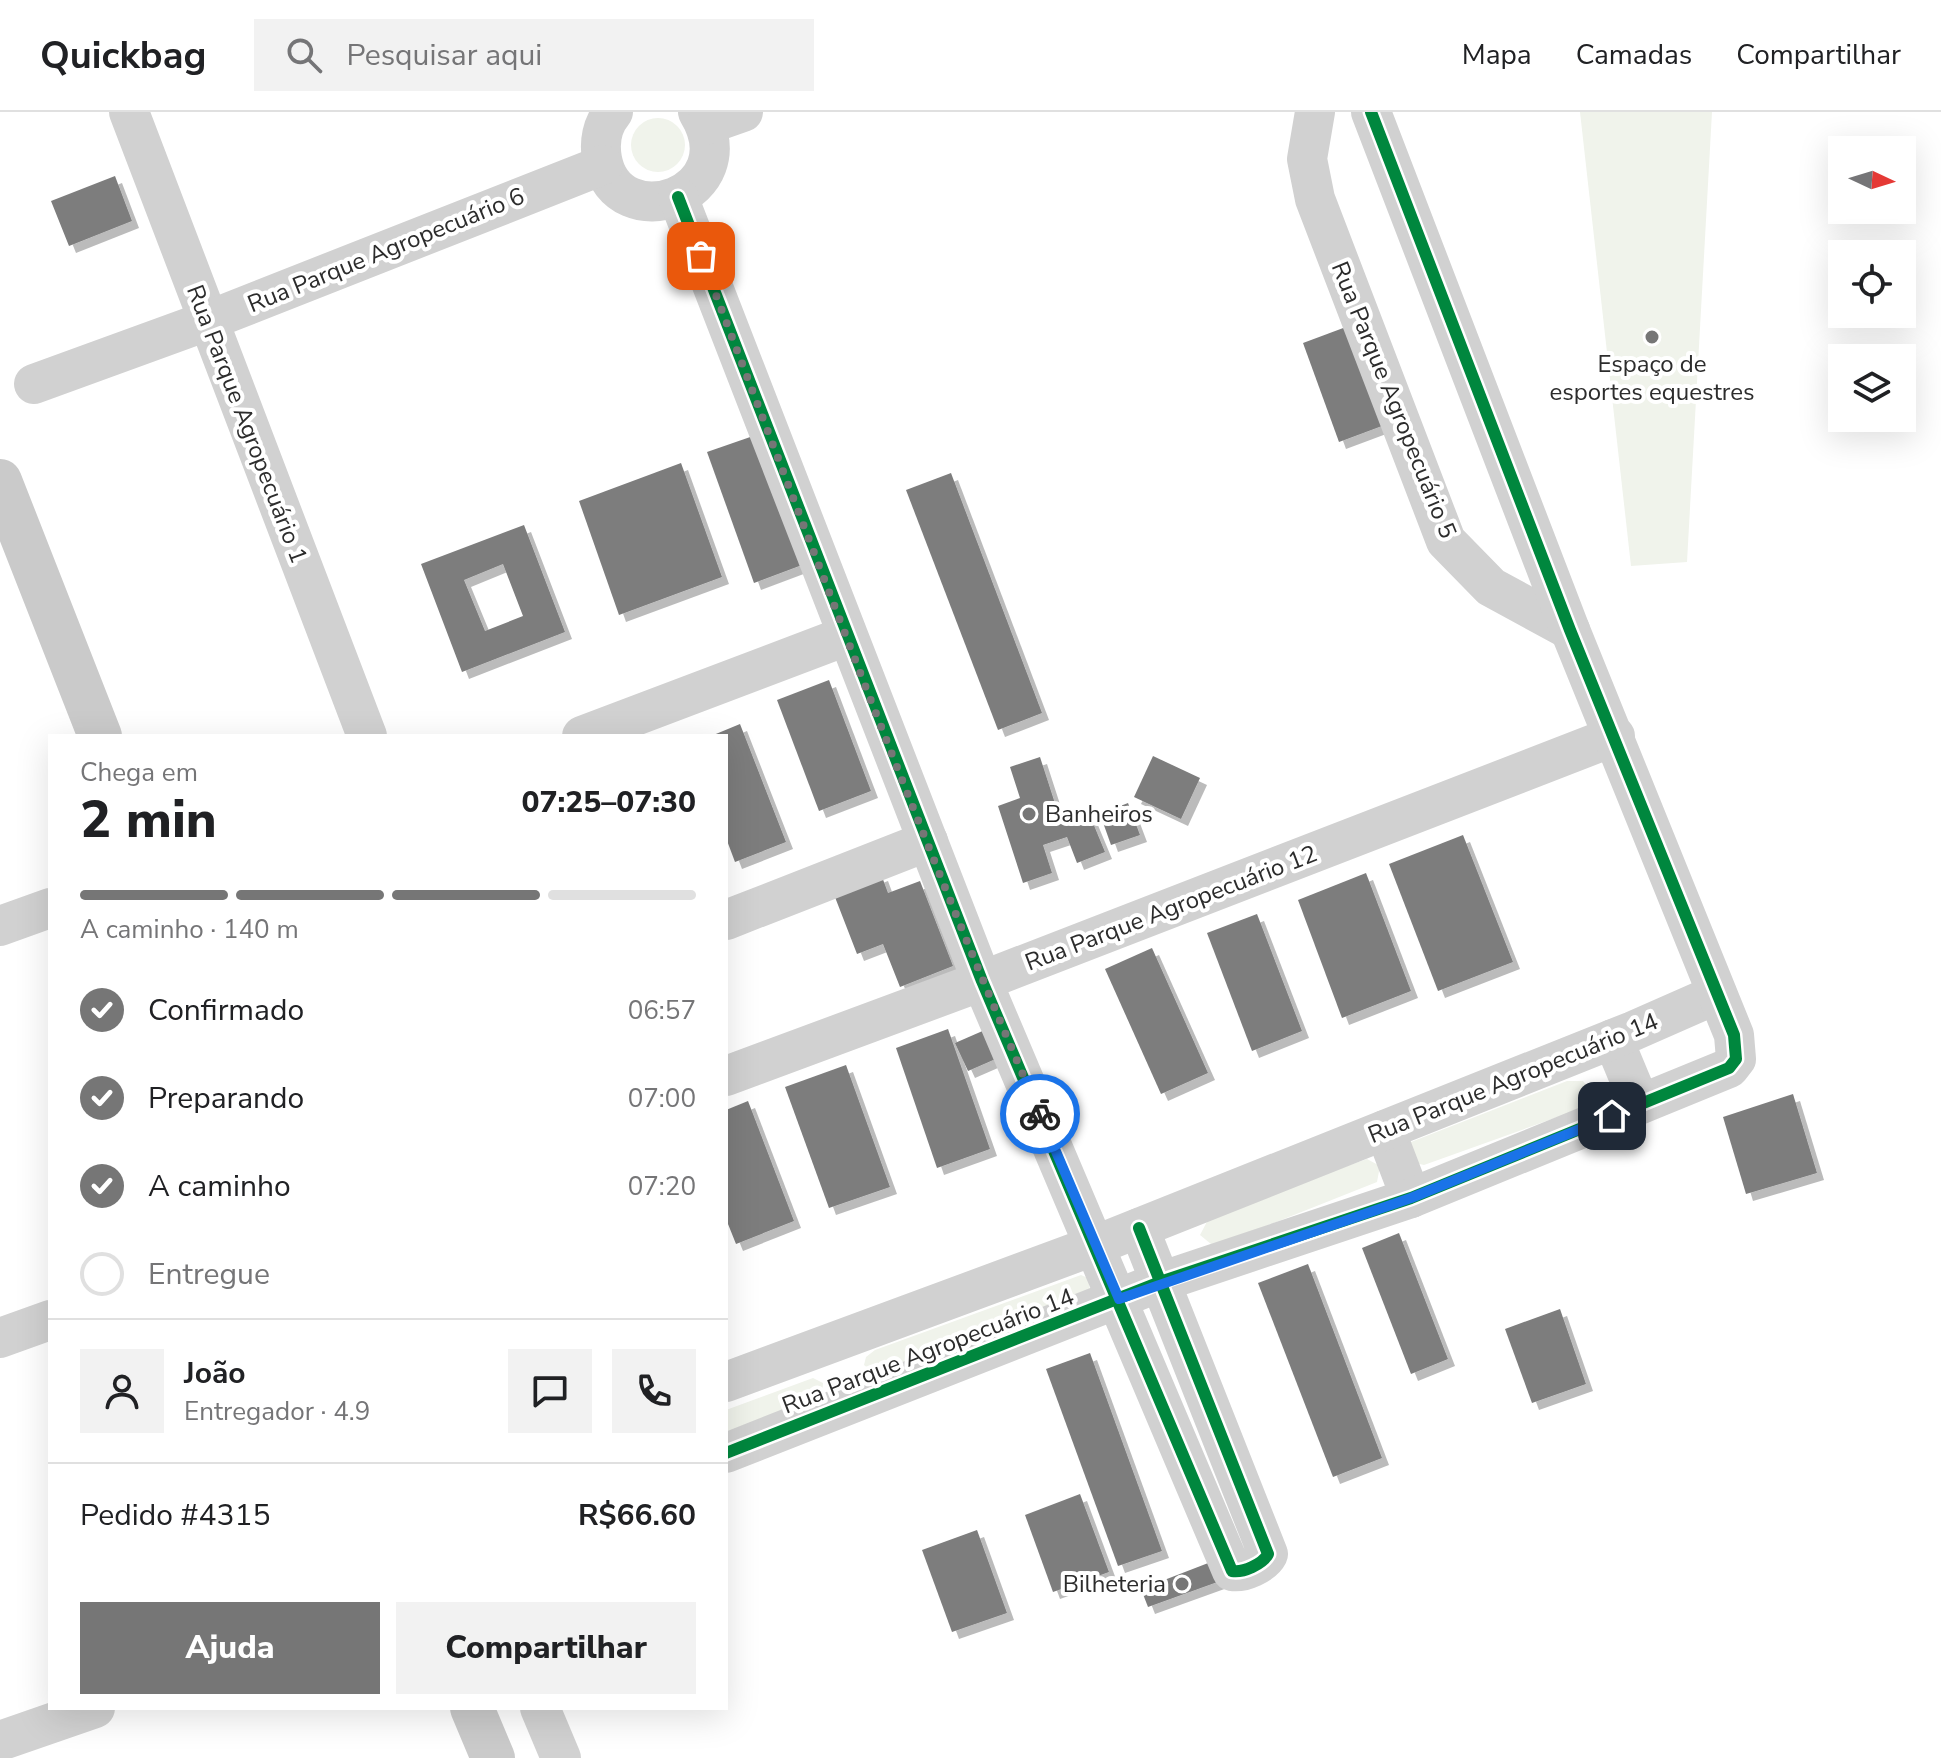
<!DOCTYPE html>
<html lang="pt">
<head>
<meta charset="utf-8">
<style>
	:root { --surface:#fff; --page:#f2f2f2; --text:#202124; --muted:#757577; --line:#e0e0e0; --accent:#767676 }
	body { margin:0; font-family:"Nunito Sans",sans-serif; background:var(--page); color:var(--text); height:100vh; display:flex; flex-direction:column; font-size:30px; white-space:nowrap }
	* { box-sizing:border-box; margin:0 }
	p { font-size:26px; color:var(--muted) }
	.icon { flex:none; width:44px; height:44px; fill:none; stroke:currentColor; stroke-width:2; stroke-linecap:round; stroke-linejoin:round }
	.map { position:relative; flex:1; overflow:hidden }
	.drawer { position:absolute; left:48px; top:622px; width:680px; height:976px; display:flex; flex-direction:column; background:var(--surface); border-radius:0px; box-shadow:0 8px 32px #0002 }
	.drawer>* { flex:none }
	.needle { width:52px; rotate:94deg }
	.fabs { position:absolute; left:1828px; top:24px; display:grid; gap:16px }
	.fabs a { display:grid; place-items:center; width:88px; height:88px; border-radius:0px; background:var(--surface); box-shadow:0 8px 32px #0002; font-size:40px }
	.pin { position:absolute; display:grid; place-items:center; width:68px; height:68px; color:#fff; margin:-34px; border-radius:16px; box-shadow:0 4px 12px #0006 }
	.courier { position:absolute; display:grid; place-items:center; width:80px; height:80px; margin:-40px; border:6px solid #1a73e8; border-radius:50%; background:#fff; color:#222; box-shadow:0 2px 10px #0007 }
	.head em { font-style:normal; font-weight:800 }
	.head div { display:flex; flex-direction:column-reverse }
	.head { display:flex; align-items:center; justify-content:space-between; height:136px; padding:0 32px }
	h1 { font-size:52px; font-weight:800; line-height:60px }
	.bar { display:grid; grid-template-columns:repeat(4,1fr); gap:12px 8px; align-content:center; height:96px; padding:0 32px }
	.bar i { height:10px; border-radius:6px; background:var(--line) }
	.bar .on { background:var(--accent) }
	.bar p { grid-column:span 4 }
	.line { display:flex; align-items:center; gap:20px; padding:0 32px; border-top:2px solid var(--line) }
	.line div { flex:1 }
	.round { display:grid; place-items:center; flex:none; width:84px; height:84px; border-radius:0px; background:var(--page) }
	ol { padding:0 32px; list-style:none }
	li { display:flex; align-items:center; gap:24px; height:88px }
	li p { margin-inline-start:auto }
	li .icon { padding:8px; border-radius:50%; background:var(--accent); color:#fff; stroke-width:4 }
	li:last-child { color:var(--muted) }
	li i { width:44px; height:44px; border:4px solid var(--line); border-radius:50% }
	.cta { display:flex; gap:16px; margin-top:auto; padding:16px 32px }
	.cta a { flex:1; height:92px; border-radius:0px; background:var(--accent); color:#fff; font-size:32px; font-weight:800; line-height:92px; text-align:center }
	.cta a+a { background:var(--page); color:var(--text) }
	header { display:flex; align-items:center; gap:48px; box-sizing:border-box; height:112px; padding:0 40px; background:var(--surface); border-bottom:2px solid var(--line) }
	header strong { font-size:38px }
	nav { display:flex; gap:44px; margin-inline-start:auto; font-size:28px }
	.search { width:560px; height:72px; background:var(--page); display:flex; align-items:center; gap:20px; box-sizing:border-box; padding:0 28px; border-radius:0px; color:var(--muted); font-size:30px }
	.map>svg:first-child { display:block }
</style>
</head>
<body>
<header>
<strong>Quickbag</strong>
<div class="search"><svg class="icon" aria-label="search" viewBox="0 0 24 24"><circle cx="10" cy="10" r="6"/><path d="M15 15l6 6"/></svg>Pesquisar aqui</div>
<nav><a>Mapa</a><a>Camadas</a><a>Compartilhar</a></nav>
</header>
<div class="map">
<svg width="1941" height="1646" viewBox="0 0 1941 1646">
	<defs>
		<filter id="shadow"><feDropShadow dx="7" dy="7" stdDeviation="0" flood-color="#0004"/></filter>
	</defs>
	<rect width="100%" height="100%" fill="#fff"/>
	<!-- green -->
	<g fill="#f0f3eb">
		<path d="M 1580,0 L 1712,0 L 1687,450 L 1631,454 Z"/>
		<circle cx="658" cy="33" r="27"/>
		<path d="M 1567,969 L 1583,969 L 1589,976 L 1588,990 L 1580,997 L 1424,1053 L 1415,1051 L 1409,1038 L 1411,1030 Z"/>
		<path d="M 1367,1047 L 1380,1054 L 1377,1070 L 1223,1131 L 1211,1132 L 1200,1123 L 1211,1102 Z"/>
		<path d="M 1081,1163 L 1088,1166 L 1090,1178 L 876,1263 L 864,1253 L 866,1245 L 875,1238 Z"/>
		<path d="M 813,1266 L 823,1271 L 822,1287 L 726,1323 L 726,1298 Z"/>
	</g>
	<!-- building -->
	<g fill="#7d7d7d" fill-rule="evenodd" filter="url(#shadow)">
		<path d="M 115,64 L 132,109 L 69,134 L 51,89 Z"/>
		<path d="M 1354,212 L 1390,311 L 1339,330 L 1303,231 Z"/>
		<path d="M 756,323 L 802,453 L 754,471 L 707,340 Z"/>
		<path d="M 681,351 L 722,465 L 619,503 L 579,389 Z"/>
		<path d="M 951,361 L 1042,601 L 998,618 L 906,378 Z"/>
		<path d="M 524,413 L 565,520 L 462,560 L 421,452 ZM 503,452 L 523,504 L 485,519 L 464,468 Z"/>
		<path d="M 829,568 L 871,679 L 819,699 L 777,588 Z"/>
		<path d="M 740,612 L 786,730 L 735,750 L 726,726 L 726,624 L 711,624 Z"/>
		<path d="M 1153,644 L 1200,666 L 1181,707 L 1134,685 Z"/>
		<path d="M 1040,645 L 1061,710 L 1088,699 L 1105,740 L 1077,751 L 1067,725 L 1043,733 L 1052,761 L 1023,771 L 998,694 L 1020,686 L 1010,655 Z"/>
		<path d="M 1128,691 L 1140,723 L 1111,733 L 1100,702 Z"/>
		<path d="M 1463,723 L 1513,850 L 1438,879 L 1389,752 Z"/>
		<path d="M 1366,761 L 1411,879 L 1342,906 L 1298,788 Z"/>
		<path d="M 881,762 L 888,781 L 920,769 L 953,854 L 900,875 L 883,832 L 857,842 L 833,780 Z"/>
		<path d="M 1257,802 L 1302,919 L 1252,939 L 1207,821 Z"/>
		<path d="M 1152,836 L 1208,961 L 1161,982 L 1105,857 Z"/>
		<path d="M 994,914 L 1007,942 L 968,959 L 955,931 Z"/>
		<path d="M 948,917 L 990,1037 L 937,1056 L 896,936 Z"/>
		<path d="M 846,953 L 890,1075 L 829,1096 L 785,975 Z"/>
		<path d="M 1793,982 L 1817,1061 L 1746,1082 L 1723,1005 Z"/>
		<path d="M 748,989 L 794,1109 L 736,1132 L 726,1107 L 726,998 Z"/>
		<path d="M 1399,1121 L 1448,1247 L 1411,1262 L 1362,1136 Z"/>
		<path d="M 1308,1152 L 1382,1346 L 1333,1365 L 1258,1171 Z"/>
		<path d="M 1560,1197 L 1586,1272 L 1532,1291 L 1505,1217 Z"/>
		<path d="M 1090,1241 L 1162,1439 L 1118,1454 L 1046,1257 Z"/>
		<path d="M 1080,1382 L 1109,1460 L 1053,1480 L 1025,1403 Z"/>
		<path d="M 977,1418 L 1007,1501 L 952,1520 L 922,1438 Z"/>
		<path d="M 1216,1448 L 1223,1468 L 1148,1495 L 1141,1477 Z"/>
	</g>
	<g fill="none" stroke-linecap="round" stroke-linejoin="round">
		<!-- street -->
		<g stroke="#d1d1d1" stroke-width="40">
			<path d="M 129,0 L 367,624"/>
			<path d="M 613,0 C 602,13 599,30 602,47 C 617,127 749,84 698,0"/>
			<path d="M 1315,0 L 1307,47 L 1315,87 L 1446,429 L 1491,475 L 1570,518"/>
			<path d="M 706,13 L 743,0"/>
			<path d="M 678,85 L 982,869 L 1232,1459 C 1243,1461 1263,1452 1268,1442 L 1139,1116"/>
			<path d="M 34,272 L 207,209 L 603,53"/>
			<path d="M 582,624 L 846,524"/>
			<path d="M 726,808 L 928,729"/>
			<path d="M 0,814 L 50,796"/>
			<path d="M 1613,927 L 1640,992"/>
			<path d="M 726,964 L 982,869 L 1615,624"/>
			<path d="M 1385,1018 L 1411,1086"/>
			<path d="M 0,1226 L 50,1208"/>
			<path d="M 726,1270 L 1096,1133 L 1633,919 L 1717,882"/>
			<path d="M 726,1341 L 1160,1170 L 1411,1086 L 1729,956 L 1736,947 L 1734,923 L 1570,518 L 1371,0"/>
			<path d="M 540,1596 L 561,1646"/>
			<path d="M 0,1629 L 95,1596"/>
		</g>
		<!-- secondary -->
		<g stroke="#cacaca" stroke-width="44">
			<path d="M 0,369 L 100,624"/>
			<path d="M 472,1596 L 493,1646"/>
		</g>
		<defs>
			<g id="cycleway">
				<path d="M 678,85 L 982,869 L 1232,1459 C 1243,1461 1263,1452 1268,1442 L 1139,1116"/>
				<path d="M 726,1341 L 1160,1170 L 1411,1086 L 1729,956 L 1736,947 L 1734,923 L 1570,518 L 1371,0"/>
			</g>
		</defs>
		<!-- cycleway casing -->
		<use href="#cycleway" stroke="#fff" stroke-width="17"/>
		<!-- cycleway -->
		<use href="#cycleway" stroke="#00873e" stroke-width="12"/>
	</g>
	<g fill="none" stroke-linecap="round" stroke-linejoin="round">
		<!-- done -->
		<path stroke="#767676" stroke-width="8" stroke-dasharray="0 14.4" d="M 701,144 C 811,431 917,720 1040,1002"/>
		<!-- route -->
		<path stroke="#1a73e8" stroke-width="10" d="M 1040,1002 L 1119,1187 L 1411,1086 L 1612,1004"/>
	</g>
	<!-- markers -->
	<g fill="#767676" stroke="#fff" stroke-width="3">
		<circle cx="1652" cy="225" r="8"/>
		<circle cx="1029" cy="702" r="8"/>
		<circle cx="1182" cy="1472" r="8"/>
	</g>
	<g text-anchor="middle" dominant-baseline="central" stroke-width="8" stroke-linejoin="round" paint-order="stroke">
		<!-- street labels -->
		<g font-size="24" fill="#2c2c2c" stroke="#fff">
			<text transform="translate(386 138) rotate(-22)">Rua Parque Agropecuário 6</text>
			<text transform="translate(1394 288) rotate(68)">Rua Parque Agropecuário 5</text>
			<text transform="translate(247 312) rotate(69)">Rua Parque Agropecuário 1</text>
			<text transform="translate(1171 796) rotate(-21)">Rua Parque Agropecuário 12</text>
			<text transform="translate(1513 966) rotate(-22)">Rua Parque Agropecuário 14</text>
			<text transform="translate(928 1239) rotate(-21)">Rua Parque Agropecuário 14</text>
		</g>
		<!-- poi labels -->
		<g font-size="24" fill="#2c2c2c" stroke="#fff">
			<text x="1652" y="252">Espaço de<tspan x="1652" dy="28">esportes equestres</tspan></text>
			<text x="1045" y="702" text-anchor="start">Banheiros</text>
			<text x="1166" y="1472" text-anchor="end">Bilheteria</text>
		</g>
	</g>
</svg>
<div class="fabs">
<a><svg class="needle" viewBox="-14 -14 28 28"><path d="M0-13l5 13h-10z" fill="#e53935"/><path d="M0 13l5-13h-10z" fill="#757577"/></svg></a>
<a><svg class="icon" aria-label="locate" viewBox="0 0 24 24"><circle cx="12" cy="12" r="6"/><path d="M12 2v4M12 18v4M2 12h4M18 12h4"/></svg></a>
<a><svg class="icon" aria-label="layers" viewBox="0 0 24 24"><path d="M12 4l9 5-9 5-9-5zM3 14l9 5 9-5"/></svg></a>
</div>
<div class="pin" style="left:701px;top:144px;background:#ea580c"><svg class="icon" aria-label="bag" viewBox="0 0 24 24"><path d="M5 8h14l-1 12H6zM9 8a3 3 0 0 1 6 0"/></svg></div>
<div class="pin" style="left:1612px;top:1004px;background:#1f2937"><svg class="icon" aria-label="home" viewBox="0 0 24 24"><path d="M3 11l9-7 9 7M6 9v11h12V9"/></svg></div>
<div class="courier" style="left:1040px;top:1002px"><svg class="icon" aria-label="bike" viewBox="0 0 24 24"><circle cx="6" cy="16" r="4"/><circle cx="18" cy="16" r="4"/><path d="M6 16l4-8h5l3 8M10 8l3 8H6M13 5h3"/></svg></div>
<section class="drawer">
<div class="head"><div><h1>2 min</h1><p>Chega em</p></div><em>07:25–07:30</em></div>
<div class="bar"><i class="on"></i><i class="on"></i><i class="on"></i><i></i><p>A caminho · 140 m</p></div>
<ol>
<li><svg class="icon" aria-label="check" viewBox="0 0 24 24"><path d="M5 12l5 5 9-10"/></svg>Confirmado<p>06:57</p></li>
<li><svg class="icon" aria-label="check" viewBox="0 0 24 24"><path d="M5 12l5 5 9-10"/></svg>Preparando<p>07:00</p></li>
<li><svg class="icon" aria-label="check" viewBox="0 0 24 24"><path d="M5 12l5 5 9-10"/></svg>A caminho<p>07:20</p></li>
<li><i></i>Entregue</li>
</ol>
<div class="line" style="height:144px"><a class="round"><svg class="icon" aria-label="person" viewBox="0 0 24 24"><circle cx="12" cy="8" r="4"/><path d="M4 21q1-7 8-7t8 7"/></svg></a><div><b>João</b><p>Entregador · 4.9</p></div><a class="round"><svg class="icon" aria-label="chat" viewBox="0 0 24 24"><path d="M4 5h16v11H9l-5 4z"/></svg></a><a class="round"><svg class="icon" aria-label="phone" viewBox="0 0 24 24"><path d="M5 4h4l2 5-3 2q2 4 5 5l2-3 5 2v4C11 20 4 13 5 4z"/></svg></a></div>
<div class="line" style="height:104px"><div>Pedido #4315</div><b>R$66.60</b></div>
<div class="cta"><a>Ajuda</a><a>Compartilhar</a></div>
</section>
</div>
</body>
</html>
